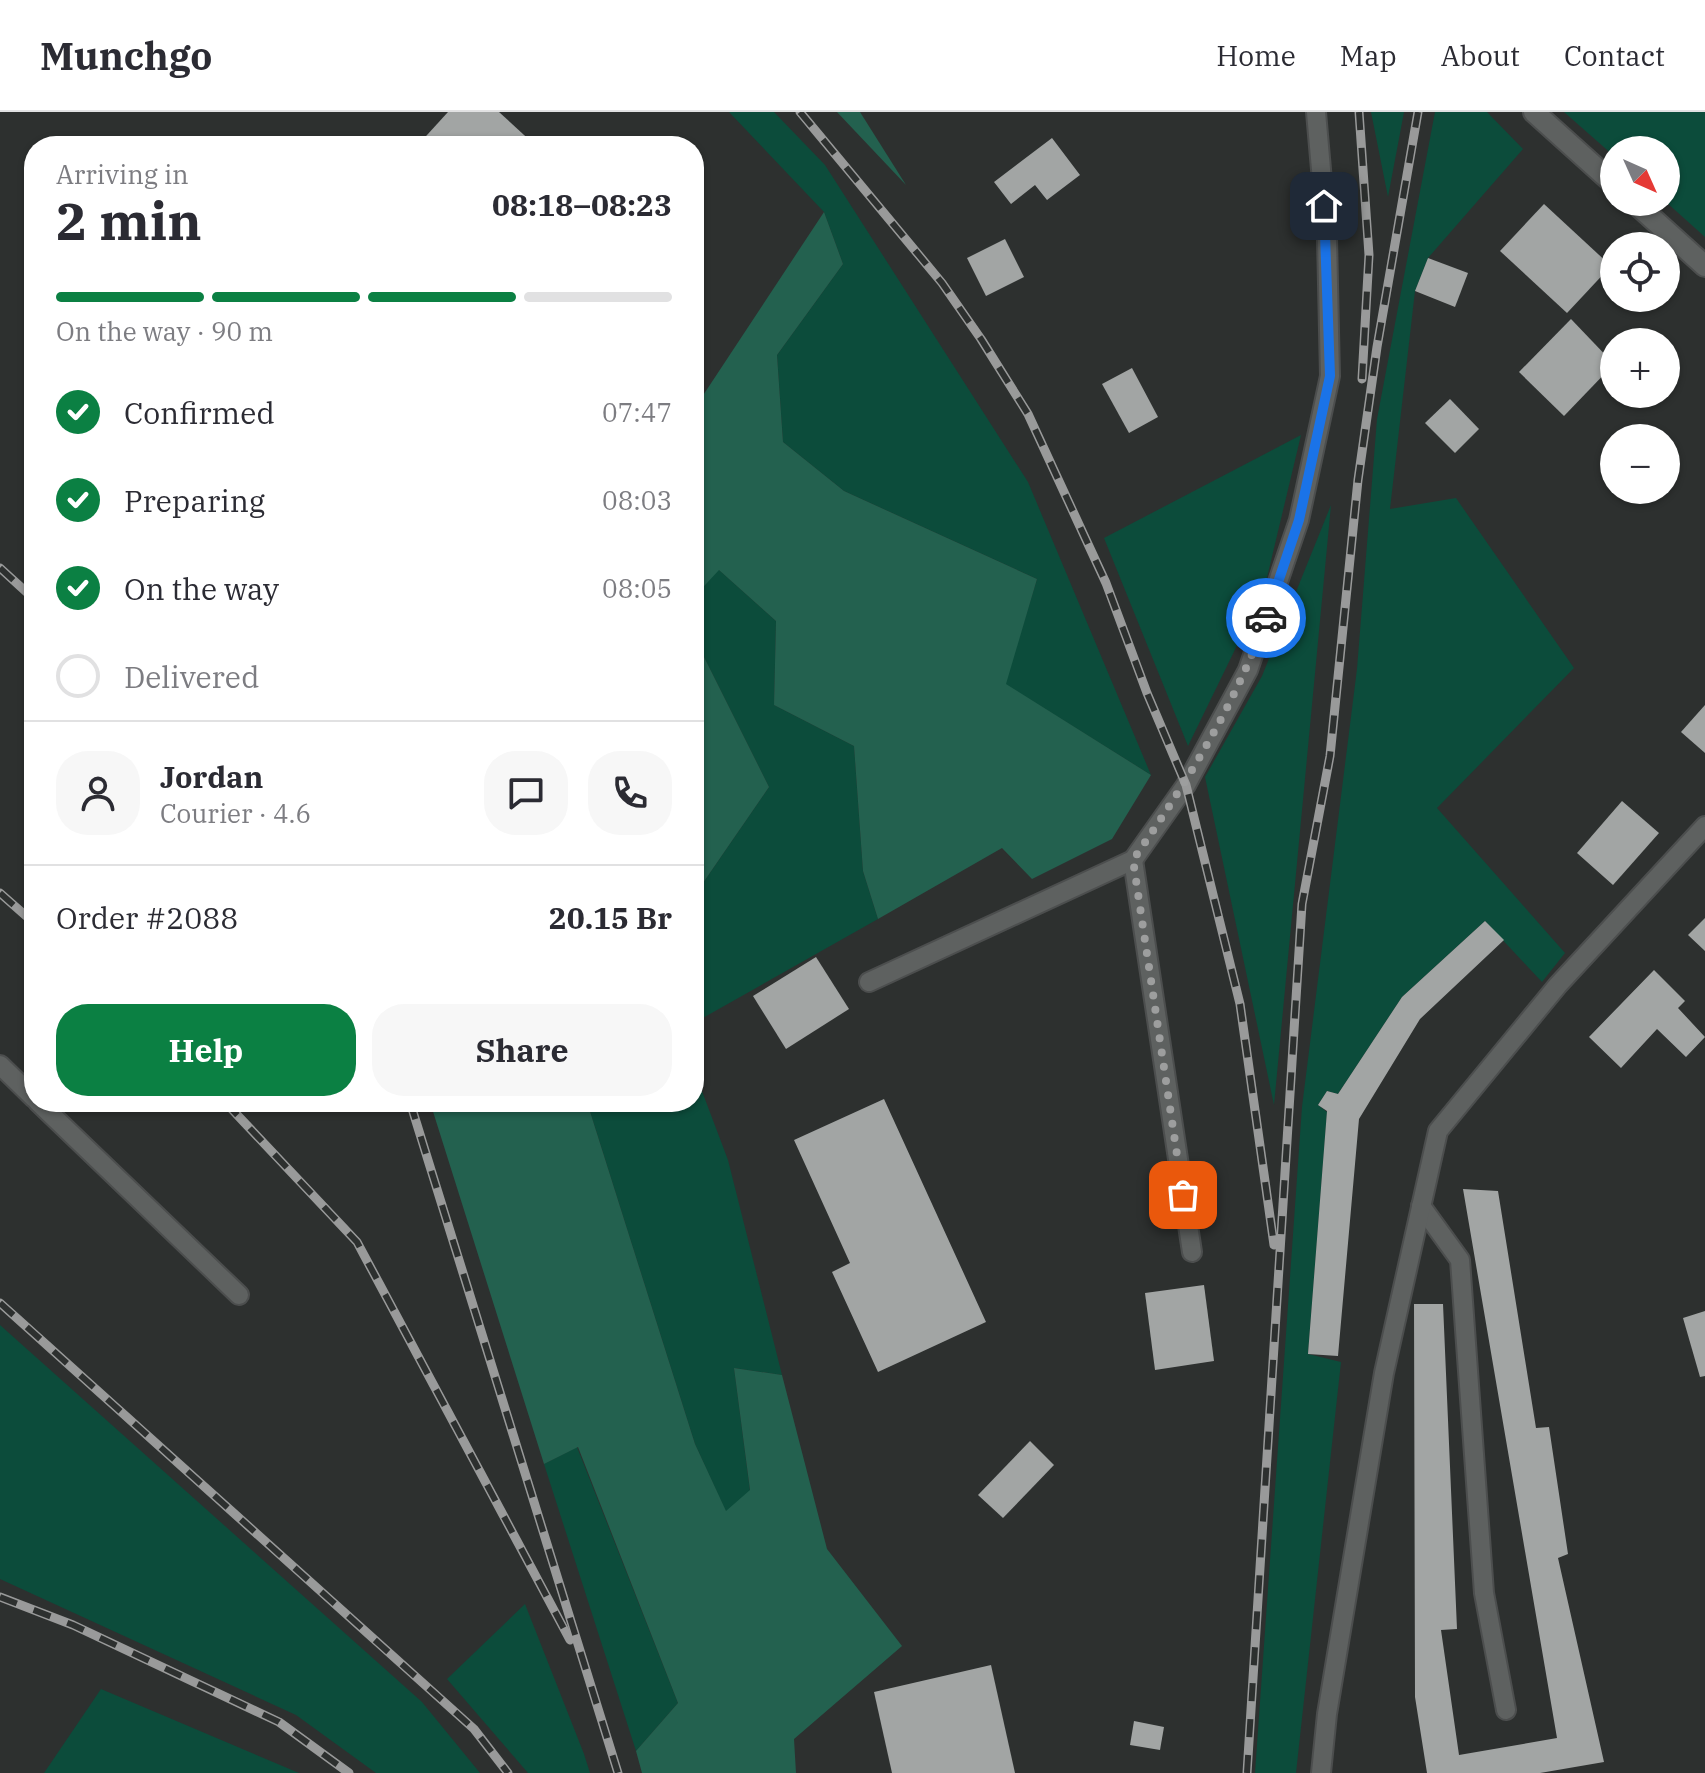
<!DOCTYPE html>
<html lang="en">
<head>
<meta charset="utf-8">
<style>
	:root { --surface:#fff; --page:#f7f7f7; --text:#2b2b33; --muted:#7c7c81; --line:#e1e1e2; --accent:#0b8043 }
	body { margin:0; font-family:"IBM Plex Serif",serif; background:var(--page); color:var(--text); height:100vh; display:flex; flex-direction:column; font-size:30px; white-space:nowrap }
	* { box-sizing:border-box; margin:0 }
	p { font-size:26px; color:var(--muted) }
	.icon { flex:none; width:44px; height:44px; fill:none; stroke:currentColor; stroke-width:2; stroke-linecap:round; stroke-linejoin:round }
	.map { position:relative; flex:1; overflow:hidden }
	.details { position:absolute; left:24px; top:24px; width:680px; height:976px; display:flex; flex-direction:column; background:var(--surface); border-radius:32px; box-shadow:0 2px 6px #0004 }
	.details>* { flex:none }
	.needle { width:52px; rotate:135deg }
	.fabs { position:absolute; left:1600px; top:24px; display:grid; gap:16px }
	.fabs a { display:grid; place-items:center; width:80px; height:80px; border-radius:50%; background:var(--surface); box-shadow:0 2px 6px #0004; font-size:40px }
	.pin { position:absolute; display:grid; place-items:center; width:68px; height:68px; color:#fff; margin:-34px; border-radius:16px; box-shadow:0 4px 12px #0006 }
	.courier { position:absolute; display:grid; place-items:center; width:80px; height:80px; margin:-40px; border:6px solid #1a73e8; border-radius:50%; background:#fff; color:#222; box-shadow:0 2px 10px #0007 }
	.summary em { font-style:normal; font-weight:700 }
	.summary div { display:flex; flex-direction:column-reverse }
	.summary { display:flex; align-items:center; justify-content:space-between; height:136px; padding:0 32px }
	h1 { font-size:52px; font-weight:700; line-height:60px }
	.bar { display:grid; grid-template-columns:repeat(4,1fr); gap:12px 8px; align-content:center; height:96px; padding:0 32px }
	.bar i { height:10px; border-radius:6px; background:var(--line) }
	.bar .current { background:var(--accent) }
	.bar p { grid-column:span 4 }
	.line { display:flex; align-items:center; gap:20px; padding:0 32px; border-top:2px solid var(--line) }
	.line div { flex:1 }
	.round { display:grid; place-items:center; flex:none; width:84px; height:84px; border-radius:32px; background:var(--page) }
	ol { padding:0 32px; list-style:none }
	li { display:flex; align-items:center; gap:24px; height:88px }
	li p { margin-inline-start:auto }
	li .icon { padding:8px; border-radius:50%; background:var(--accent); color:#fff; stroke-width:4 }
	li:last-child { color:var(--muted) }
	li i { width:44px; height:44px; border:4px solid var(--line); border-radius:50% }
	.cta { display:flex; gap:16px; margin-top:auto; padding:16px 32px }
	.cta a { flex:1; height:92px; border-radius:32px; background:var(--accent); color:#fff; font-size:32px; font-weight:700; line-height:92px; text-align:center }
	.cta a+a { background:var(--page); color:var(--text) }
	header { display:flex; align-items:center; gap:48px; box-sizing:border-box; height:112px; padding:0 40px; background:var(--surface); border-bottom:2px solid var(--line) }
	header strong { font-size:38px }
	nav { display:flex; gap:44px; margin-inline-start:auto; font-size:28px }
	.map>svg:first-child { display:block }
</style>
</head>
<body>
<header>
<strong>Munchgo</strong>
<nav><a>Home</a><a>Map</a><a>About</a><a>Contact</a></nav>
</header>
<div class="map">
<svg width="1705" height="1661" viewBox="0 0 1705 1661">
	<rect width="100%" height="100%" fill="#2d302f"/>
	<!-- green -->
	<g fill="#0c4c3b">
		<path d="M 729,0 L 774,0 L 825,53 L 1028,370 L 1151,663 L 1005,572 L 1037,467 L 844,379 L 783,330 L 777,243 L 843,152 L 824,100 Z"/>
		<path d="M 1371,0 L 1404,0 L 1388,85 Z"/>
		<path d="M 1435,0 L 1487,0 L 1523,37 L 1428,146 L 1415,179 L 1390,397 L 1456,386 L 1574,556 L 1437,696 L 1565,841 L 1542,870 L 1485,809 L 1402,885 L 1338,982 L 1327,979 L 1318,993 L 1327,1000 L 1308,1242 L 1341,1250 L 1296,1661 L 1255,1661 L 1302,995 L 1357,557 L 1377,307 Z"/>
		<path d="M 1564,0 L 1705,0 L 1705,125 L 1666,90 L 1666,38 L 1614,38 L 1614,44 Z"/>
		<path d="M 1301,323 L 1264,478 L 1188,634 L 1104,426 Z"/>
		<path d="M 1331,393 L 1274,993 L 1205,665 L 1262,564 Z"/>
		<path d="M 718,457 L 776,509 L 774,593 L 854,634 L 863,759 L 878,807 L 694,911 L 694,784 L 769,675 L 694,525 L 694,485 Z"/>
		<path d="M 694,958 L 728,1048 L 782,1263 L 734,1256 L 750,1379 L 726,1400 L 695,1332 L 587,990 L 694,990 Z"/>
		<path d="M 0,1213 L 422,1590 L 480,1661 L 376,1661 L 296,1603 L 0,1467 Z"/>
		<path d="M 577,1335 L 678,1591 L 636,1639 L 544,1352 Z"/>
		<path d="M 525,1492 L 584,1642 L 590,1661 L 528,1661 L 447,1567 Z"/>
		<path d="M 101,1577 L 299,1661 L 44,1661 Z"/>
	</g>
	<!-- forest -->
	<g fill="#23614f">
		<path d="M 837,0 L 860,0 L 906,73 Z"/>
		<path d="M 824,100 L 843,152 L 777,243 L 783,330 L 844,379 L 1037,467 L 1006,572 L 1151,663 L 1112,727 L 1032,767 L 1002,736 L 878,807 L 863,759 L 854,634 L 774,593 L 776,509 L 719,458 L 694,485 L 694,297 Z"/>
		<path d="M 694,525 L 769,675 L 694,784 Z"/>
		<path d="M 430,990 L 587,990 L 695,1332 L 726,1399 L 750,1378 L 734,1256 L 782,1263 L 827,1437 L 902,1534 L 794,1627 L 796,1661 L 642,1661 L 636,1639 L 678,1591 L 578,1335 L 544,1352 Z"/>
	</g>
	<!-- building -->
	<g fill="#a2a5a4">
		<path d="M 448,0 L 499,0 L 536,34 L 417,34 Z"/>
		<path d="M 1052,26 L 1080,63 L 1047,88 L 1035,73 L 1011,92 L 994,70 Z"/>
		<path d="M 1544,92 L 1611,154 L 1567,201 L 1500,139 Z"/>
		<path d="M 1005,127 L 1024,165 L 986,184 L 967,146 Z"/>
		<path d="M 1428,146 L 1468,161 L 1455,195 L 1415,179 Z"/>
		<path d="M 1571,207 L 1614,252 L 1564,304 L 1519,260 Z"/>
		<path d="M 1132,256 L 1158,305 L 1129,321 L 1102,272 Z"/>
		<path d="M 1450,287 L 1479,317 L 1455,341 L 1425,311 Z"/>
		<path d="M 1705,593 L 1705,641 L 1681,620 Z"/>
		<path d="M 1622,689 L 1659,721 L 1613,773 L 1577,741 Z"/>
		<path d="M 1705,806 L 1705,839 L 1688,823 Z"/>
		<path d="M 1485,809 L 1504,828 L 1420,907 L 1359,1007 L 1338,1244 L 1308,1242 L 1327,999 L 1318,993 L 1327,979 L 1338,982 L 1402,885 Z"/>
		<path d="M 816,845 L 849,897 L 786,937 L 753,884 Z"/>
		<path d="M 1654,858 L 1685,889 L 1678,896 L 1705,925 L 1686,945 L 1657,917 L 1621,956 L 1589,925 Z"/>
		<path d="M 884,987 L 986,1210 L 878,1260 L 832,1160 L 850,1151 L 794,1028 Z"/>
		<path d="M 1463,1077 L 1498,1079 L 1536,1316 L 1549,1315 L 1568,1442 L 1558,1446 L 1604,1650 L 1540,1661 L 1427,1661 L 1415,1585 L 1414,1192 L 1443,1192 L 1457,1517 L 1441,1518 L 1459,1643 L 1557,1626 Z"/>
		<path d="M 1204,1173 L 1214,1249 L 1155,1258 L 1145,1181 Z"/>
		<path d="M 1705,1199 L 1705,1264 L 1700,1265 L 1683,1206 Z"/>
		<path d="M 1030,1329 L 1054,1353 L 1003,1406 L 978,1383 Z"/>
		<path d="M 991,1553 L 1015,1661 L 892,1661 L 874,1580 Z"/>
		<path d="M 1134,1609 L 1164,1615 L 1160,1638 L 1130,1633 Z"/>
	</g>
	<g fill="none" stroke-linecap="round" stroke-linejoin="round">
		<defs>
			<g id="service">
				<path d="M 1133,748 L 1192,1140"/>
				<path d="M 869,870 L 1133,748 L 1186,673 L 1248,558 L 1299,408 L 1330,264 L 1327,126 L 1316,0"/>
				<path d="M 0,953 L 34,986"/>
				<path d="M 38,990 L 239,1183"/>
				<path d="M 1421,1094 L 1460,1148 L 1484,1481 L 1506,1598"/>
				<path d="M 1321,1661 L 1327,1602 L 1384,1261 L 1438,1019 L 1558,873 L 1705,714"/>
			</g>
			<g id="tertiary">
				<path d="M 1534,0 L 1614,72"/>
				<path d="M 1634,90 L 1705,154"/>
			</g>
		</defs>
		<!-- service casing -->
		<use href="#service" stroke="#4c4e4e" stroke-width="22"/>
		<!-- tertiary casing -->
		<use href="#tertiary" stroke="#4c4e4e" stroke-width="24"/>
		<!-- service -->
		<use href="#service" stroke="#5e6160" stroke-width="18"/>
		<!-- tertiary -->
		<use href="#tertiary" stroke="#5e6160" stroke-width="20"/>
		<defs>
			<g id="rail">
				<path d="M 800,0 L 942,171 L 981,227 L 1028,302 L 1106,471 L 1147,581 L 1186,673 L 1240,892 L 1274,1133"/>
				<path d="M 1359,0 L 1369,143 L 1362,267"/>
				<path d="M 0,456 L 34,487"/>
				<path d="M 0,781 L 34,811"/>
				<path d="M 225,990 L 357,1130 L 570,1528"/>
				<path d="M 410,990 L 618,1661"/>
				<path d="M 0,1191 L 474,1617 L 508,1661"/>
				<path d="M 0,1485 L 73,1513 L 279,1610 L 349,1661"/>
				<path d="M 1247,1661 L 1302,792 L 1330,644 L 1358,368 L 1377,235 L 1418,0"/>
			</g>
		</defs>
		<!-- rail casing -->
		<use href="#rail" stroke="#999a9a" stroke-width="9"/>
		<!-- rail -->
		<use href="#rail" stroke="#2d302f" stroke-width="6" stroke-dasharray="18" stroke-linecap="butt"/>
	</g>
	<g fill="none" stroke-linecap="round" stroke-linejoin="round">
		<!-- done -->
		<path stroke="#9d9e9e" stroke-width="8" stroke-dasharray="0 14.4" d="M 1183,1083 L 1133,748 C 1186,671 1235,594 1266,506"/>
		<!-- route -->
		<path stroke="#1a73e8" stroke-width="10" d="M 1266,506 L 1299,408 L 1330,264 L 1324,94"/>
	</g>
</svg>
<div class="fabs">
<a><svg class="needle" viewBox="-14 -14 28 28"><path d="M0-13l5 13h-10z" fill="#e53935"/><path d="M0 13l5-13h-10z" fill="#7c7c81"/></svg></a>
<a><svg class="icon" aria-label="locate" viewBox="0 0 24 24"><circle cx="12" cy="12" r="6"/><path d="M12 2v4M12 18v4M2 12h4M18 12h4"/></svg></a>
<a>+</a>
<a>−</a>
</div>
<div class="pin" style="left:1183px;top:1083px;background:#ea580c"><svg class="icon" aria-label="bag" viewBox="0 0 24 24"><path d="M5 8h14l-1 12H6zM9 8a3 3 0 0 1 6 0"/></svg></div>
<div class="pin" style="left:1324px;top:94px;background:#1f2937"><svg class="icon" aria-label="home" viewBox="0 0 24 24"><path d="M3 11l9-7 9 7M6 9v11h12V9"/></svg></div>
<div class="courier" style="left:1266px;top:506px"><svg class="icon" aria-label="car" viewBox="0 0 24 24"><path d="M5 17H2v-5l4-1 3-4h7l3 4 3 1v5h-3M9 17h6M6 11h13"/><circle cx="7" cy="17" r="2"/><circle cx="17" cy="17" r="2"/></svg></div>
<section class="details">
<div class="summary"><div><h1>2 min</h1><p>Arriving in</p></div><em>08:18–08:23</em></div>
<div class="bar"><i class="current"></i><i class="current"></i><i class="current"></i><i></i><p>On the way · 90 m</p></div>
<ol>
<li><svg class="icon" aria-label="check" viewBox="0 0 24 24"><path d="M5 12l5 5 9-10"/></svg>Confirmed<p>07:47</p></li>
<li><svg class="icon" aria-label="check" viewBox="0 0 24 24"><path d="M5 12l5 5 9-10"/></svg>Preparing<p>08:03</p></li>
<li><svg class="icon" aria-label="check" viewBox="0 0 24 24"><path d="M5 12l5 5 9-10"/></svg>On the way<p>08:05</p></li>
<li><i></i>Delivered</li>
</ol>
<div class="line" style="height:144px"><a class="round"><svg class="icon" aria-label="person" viewBox="0 0 24 24"><circle cx="12" cy="8" r="4"/><path d="M4 21q1-7 8-7t8 7"/></svg></a><div><b>Jordan</b><p>Courier · 4.6</p></div><a class="round"><svg class="icon" aria-label="chat" viewBox="0 0 24 24"><path d="M4 5h16v11H9l-5 4z"/></svg></a><a class="round"><svg class="icon" aria-label="phone" viewBox="0 0 24 24"><path d="M5 4h4l2 5-3 2q2 4 5 5l2-3 5 2v4C11 20 4 13 5 4z"/></svg></a></div>
<div class="line" style="height:104px"><div>Order #2088</div><b>20.15 Br</b></div>
<div class="cta"><a>Help</a><a>Share</a></div>
</section>
</div>
</body>
</html>
